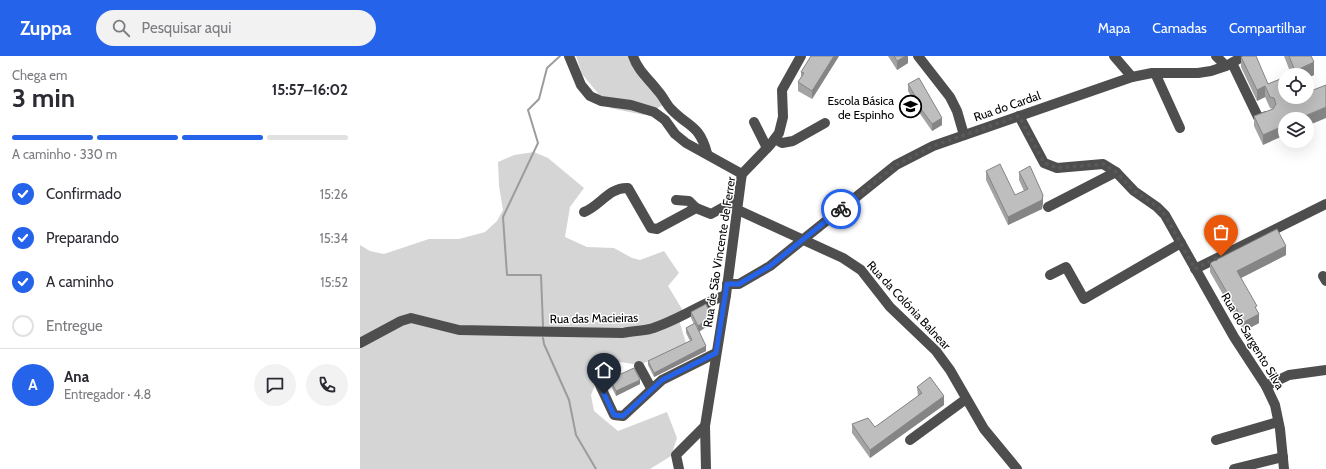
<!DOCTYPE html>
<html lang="pt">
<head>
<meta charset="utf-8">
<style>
	:root { --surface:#fff; --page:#f2f2f3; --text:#2b2b33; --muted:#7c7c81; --line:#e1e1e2; --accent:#2563eb }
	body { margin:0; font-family:Cabin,sans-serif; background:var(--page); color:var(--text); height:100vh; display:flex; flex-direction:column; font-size:15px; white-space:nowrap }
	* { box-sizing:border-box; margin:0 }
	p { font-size:13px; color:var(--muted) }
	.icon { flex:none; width:22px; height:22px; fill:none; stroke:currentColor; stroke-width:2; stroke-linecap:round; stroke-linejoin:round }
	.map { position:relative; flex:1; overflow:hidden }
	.side { display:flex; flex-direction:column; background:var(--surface); width:360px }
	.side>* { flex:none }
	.controls { position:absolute; left:918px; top:12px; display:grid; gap:8px }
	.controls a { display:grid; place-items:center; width:36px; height:36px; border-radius:50%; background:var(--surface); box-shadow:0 4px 16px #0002; font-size:20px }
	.pin { position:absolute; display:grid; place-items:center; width:34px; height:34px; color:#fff; margin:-41px -17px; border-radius:50% 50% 50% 0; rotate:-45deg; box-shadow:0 0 4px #0007 }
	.pin .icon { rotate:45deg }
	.courier { position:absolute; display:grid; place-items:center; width:40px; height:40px; margin:-20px; border:3px solid #2563eb; border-radius:50%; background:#fff; color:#222; box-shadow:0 1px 5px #0007 }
	.summary em { font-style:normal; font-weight:700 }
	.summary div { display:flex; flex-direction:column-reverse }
	.summary { display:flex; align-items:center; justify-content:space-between; height:68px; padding:0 12px }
	h1 { font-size:26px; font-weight:700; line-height:30px }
	.bar { display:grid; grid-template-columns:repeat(4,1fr); gap:6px 4px; align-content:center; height:48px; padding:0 12px }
	.bar i { height:5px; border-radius:3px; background:var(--line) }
	.bar .current { background:var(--accent) }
	.bar p { grid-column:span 4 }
	.line { display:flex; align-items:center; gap:10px; padding:0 12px; border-top:1px solid var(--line) }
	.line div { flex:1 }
	.round { display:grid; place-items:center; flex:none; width:42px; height:42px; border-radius:21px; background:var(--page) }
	ol { padding:0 12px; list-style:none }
	li { display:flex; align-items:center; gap:12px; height:44px }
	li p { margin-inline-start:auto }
	li .icon { padding:4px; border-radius:50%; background:var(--accent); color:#fff; stroke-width:4 }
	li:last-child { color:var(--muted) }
	li i { width:22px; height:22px; border:2px solid var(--line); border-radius:50% }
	header { display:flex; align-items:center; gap:24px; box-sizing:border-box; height:56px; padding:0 20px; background:var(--accent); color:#fff }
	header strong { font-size:19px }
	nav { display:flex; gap:22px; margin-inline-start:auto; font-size:14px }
	.search { width:280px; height:36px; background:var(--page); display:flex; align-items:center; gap:10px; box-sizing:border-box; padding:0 14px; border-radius:22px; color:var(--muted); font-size:15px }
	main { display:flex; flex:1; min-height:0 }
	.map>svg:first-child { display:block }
</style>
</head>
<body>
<header>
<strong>Zuppa</strong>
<div class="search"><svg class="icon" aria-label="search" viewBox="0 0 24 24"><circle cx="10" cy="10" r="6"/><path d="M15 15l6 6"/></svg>Pesquisar aqui</div>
<nav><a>Mapa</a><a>Camadas</a><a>Compartilhar</a></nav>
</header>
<main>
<section class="side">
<div class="summary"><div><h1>3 min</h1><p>Chega em</p></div><em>15:57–16:02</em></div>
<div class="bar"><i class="current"></i><i class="current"></i><i class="current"></i><i></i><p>A caminho · 330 m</p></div>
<ol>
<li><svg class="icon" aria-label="check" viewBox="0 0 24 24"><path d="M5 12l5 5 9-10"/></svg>Confirmado<p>15:26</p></li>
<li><svg class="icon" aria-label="check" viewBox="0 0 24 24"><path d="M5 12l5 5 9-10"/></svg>Preparando<p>15:34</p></li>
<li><svg class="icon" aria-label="check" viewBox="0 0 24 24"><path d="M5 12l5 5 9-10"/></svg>A caminho<p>15:52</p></li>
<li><i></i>Entregue</li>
</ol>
<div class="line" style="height:72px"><b class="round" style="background:var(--accent);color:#fff">A</b><div><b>Ana</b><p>Entregador · 4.8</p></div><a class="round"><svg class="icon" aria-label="chat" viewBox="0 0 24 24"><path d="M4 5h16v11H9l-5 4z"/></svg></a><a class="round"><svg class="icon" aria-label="phone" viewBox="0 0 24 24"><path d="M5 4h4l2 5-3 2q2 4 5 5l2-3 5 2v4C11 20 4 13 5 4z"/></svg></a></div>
</section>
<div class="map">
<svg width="966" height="413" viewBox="0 0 966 413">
	<rect width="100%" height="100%" fill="#fff"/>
	<!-- green -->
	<g fill="#d5d5d5">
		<path d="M 216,0 L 273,0 L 311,45 L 284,59 L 250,52 L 222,18 Z"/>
		<path d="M 174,96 L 188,102 L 224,132 L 210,151 L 205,181 L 227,191 L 254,192 L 272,202 L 280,204 L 304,195 L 319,217 L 308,230 L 322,253 L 319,264 L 326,287 L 280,309 L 260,306 L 239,319 L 231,339 L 234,355 L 258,375 L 307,356 L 317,382 L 311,400 L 290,413 L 0,413 L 0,189 L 10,195 L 24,198 L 69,183 L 99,183 L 125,176 L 137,165 L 143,154 L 139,130 L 138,106 L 154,99 Z"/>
	</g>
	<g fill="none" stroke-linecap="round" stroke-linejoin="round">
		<!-- stream -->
		<g stroke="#9c9c9c" stroke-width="2">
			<path d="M 183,270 L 181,219 L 147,219 L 143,161 L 178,87 L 168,54 L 179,43 L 187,12 L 200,0"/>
			<path d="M 183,282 L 184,288 L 209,344 L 216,379 L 236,413"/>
		</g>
		<!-- minor -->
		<g stroke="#4e4e4e" stroke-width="10">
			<path d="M 209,0 L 221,29 L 230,40 L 241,45 L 271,49 L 294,56 L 305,64 L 315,78 L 326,87 L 382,118"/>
			<path d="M 273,0 C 278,15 289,23 298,35 C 303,40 306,48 311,53 C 329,72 339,68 347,97"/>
			<path d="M 558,0 L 590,41 L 597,55 L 604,79"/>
			<path d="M 754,0 L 772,21"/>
			<path d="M 856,0 L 866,10"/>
			<path d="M 872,7 L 899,63 L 906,60"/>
			<path d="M 795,17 L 820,72"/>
			<path d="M 659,60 L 684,107 L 697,112 L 743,108 L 756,116 L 774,135 L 797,151 L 805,159 L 874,281 L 906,330 L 915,349 L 920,373 L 924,413"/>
			<path d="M 394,66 L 407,92"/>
			<path d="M 415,83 L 422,87 L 433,85 L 465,67"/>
			<path d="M 316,144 L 329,145 L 336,152"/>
			<path d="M 688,151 L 756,116"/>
			<path d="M 378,154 L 483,202 L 501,214 L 530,251 L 576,295 L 590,314 L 624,373 L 657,413"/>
			<path d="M 224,156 C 240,150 249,131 268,132 L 291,172 L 297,173 L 336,152 L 351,158 L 378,143"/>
			<path d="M 835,213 L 966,148"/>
			<path d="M 690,219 L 706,211 L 724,243 L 821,187"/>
			<path d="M 963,220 L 966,225"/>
			<path d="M 367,228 L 379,228 L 410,210 L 536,109 L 573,90 L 772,21 L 792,17 L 838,17 L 851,15 L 866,10 L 884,0"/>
			<path d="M 0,287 L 41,265 L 51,262 L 99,274 L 263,277 C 271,275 281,275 290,273 C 317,265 340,248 366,239"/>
			<path d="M 279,310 L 291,332"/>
			<path d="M 239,327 L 254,359 L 263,360 L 302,324 L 356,297"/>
			<path d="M 906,330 L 929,319 L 966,314"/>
			<path d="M 550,384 L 606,343"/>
			<path d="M 856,384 L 918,366"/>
			<path d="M 319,413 L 316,399 L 345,370"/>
			<path d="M 346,413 L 345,370 L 366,239 L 381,124 L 382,118 L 410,89 L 419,77 L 423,61 L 422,34 L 441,0"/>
			<path d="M 874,413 L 923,401"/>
		</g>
	</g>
	<!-- wall -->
	<g fill="#a3a3a3">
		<path d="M 479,0 L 452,43 L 438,35 L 438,26 L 441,21 L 441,16 Z"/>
		<path d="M 528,0 L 548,0 L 548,7 L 537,14 Z"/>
		<path d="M 924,0 L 951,0 L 954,19 L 947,22 L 947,19 L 931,18 Z"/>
		<path d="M 881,1 L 908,28 L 925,21 L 903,89 L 894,70 L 894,60 L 913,53 L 910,52 L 905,41 L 897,45 L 881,11 Z"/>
		<path d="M 548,28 L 582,69 L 572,75 L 556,52 L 556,49 L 548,35 Z"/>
		<path d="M 626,115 L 655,139 L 664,135 L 659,124 L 659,116 L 683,147 L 682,153 L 648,169 L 626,124 Z"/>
		<path d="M 926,199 L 881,222 L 897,255 L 899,267 L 884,275 L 850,216 L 850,207 Z"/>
		<path d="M 331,256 L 352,267 L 339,276 L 346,295 L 294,321 L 288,309 L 288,305 L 330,285 L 326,277 L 326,272 L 334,268 L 331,262 Z"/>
		<path d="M 250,323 L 280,328 L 256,340 L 250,328 Z"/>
		<path d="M 557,331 L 584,349 L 510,402 L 492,377 L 492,368 L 515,371 L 558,340 Z"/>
	</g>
	<!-- shaded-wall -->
	<g fill="#858585">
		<path d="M 474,0 L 479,0 L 452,43 L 452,35 Z"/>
		<path d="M 546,0 L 548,0 L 548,7 L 537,14 L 537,5 Z"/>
		<path d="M 954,6 L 954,19 L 947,22 L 947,19 L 935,19 L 935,15 Z"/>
		<path d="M 905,30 L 905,41 L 897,45 L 897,34 Z"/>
		<path d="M 966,51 L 966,62 L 947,70 L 947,63 L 938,63 Z"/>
		<path d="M 582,62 L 582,69 L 572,75 L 572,68 Z"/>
		<path d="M 925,69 L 925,79 L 903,89 L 903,79 Z"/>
		<path d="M 683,139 L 683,147 L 682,153 L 648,169 L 648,161 Z"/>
		<path d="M 926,190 L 926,199 L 877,224 L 877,215 Z"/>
		<path d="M 899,258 L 899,267 L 884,275 L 884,266 Z"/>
		<path d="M 352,261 L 352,267 L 338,276 L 338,270 Z"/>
		<path d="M 346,290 L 346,295 L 294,321 L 294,317 Z"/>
		<path d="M 280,324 L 280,328 L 256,340 L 256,335 Z"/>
		<path d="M 584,340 L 584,349 L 510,402 L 510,394 Z"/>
	</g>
	<!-- building -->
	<g fill="#bebebe" stroke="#858585">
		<path d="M 451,0 L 474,0 L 452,35 L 438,26 L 444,17 L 441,16 Z"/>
		<path d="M 534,0 L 546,0 L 537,5 Z"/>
		<path d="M 883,0 L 896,0 L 908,28 L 925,21 L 925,41 L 947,41 L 947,34 L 948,36 L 966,29 L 966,51 L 938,63 L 925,63 L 925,69 L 903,79 L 894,60 L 913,53 L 916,48 L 914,42 L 910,41 L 905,30 L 897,34 L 881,1 Z"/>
		<path d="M 929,0 L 951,0 L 954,6 L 935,15 Z"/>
		<path d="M 939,15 L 941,19 L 929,19 Z"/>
		<path d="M 559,22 L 582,62 L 572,68 L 556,46 L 558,45 L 548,28 Z"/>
		<path d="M 640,108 L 655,139 L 668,133 L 659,116 L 670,110 L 683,139 L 682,144 L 648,161 L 626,115 Z"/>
		<path d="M 917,173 L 926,190 L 877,215 L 897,250 L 895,251 L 899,258 L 884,266 L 850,207 Z"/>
		<path d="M 346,248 L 352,261 L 338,270 L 331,256 Z"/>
		<path d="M 335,267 L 346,290 L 294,317 L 288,305 L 332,284 L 326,272 Z"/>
		<path d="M 274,312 L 280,324 L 256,335 L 250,323 Z"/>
		<path d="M 570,321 L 584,340 L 510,394 L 492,368 L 508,362 L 515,371 L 562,337 L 557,331 Z"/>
	</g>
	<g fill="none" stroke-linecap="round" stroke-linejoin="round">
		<!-- done -->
		<path stroke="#595959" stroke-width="4" stroke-dasharray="0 7.2" d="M 481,153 L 536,109 L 573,90 L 659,60 L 684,107 L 697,112 L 744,108 L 756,116 L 774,135 L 798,151 L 805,159 L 835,213 L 861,200"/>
		<!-- route -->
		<path stroke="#2563eb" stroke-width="5" d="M 244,338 L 254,359 L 263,360 L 302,324 L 356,297 L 367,228 L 379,228 L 410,210 L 481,153"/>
	</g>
	<!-- icons -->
	<defs>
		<symbol id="school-ring" viewBox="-11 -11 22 22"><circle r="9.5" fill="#fff" stroke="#000" stroke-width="1.5"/><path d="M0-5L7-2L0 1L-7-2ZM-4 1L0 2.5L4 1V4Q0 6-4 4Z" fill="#000"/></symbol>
	</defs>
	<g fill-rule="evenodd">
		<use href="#school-ring" x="538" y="38" width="25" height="25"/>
	</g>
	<g text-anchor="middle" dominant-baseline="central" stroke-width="3" stroke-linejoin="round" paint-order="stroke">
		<!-- poi labels -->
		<g font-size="12" fill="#000" stroke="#fff" text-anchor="end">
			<text x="534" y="44">Escola Básica<tspan x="534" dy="14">de Espinho</tspan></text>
		</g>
		<!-- street labels -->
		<g font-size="12" fill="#000" stroke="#fff">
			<text transform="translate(647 50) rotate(-19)">Rua do Cardal</text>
			<text transform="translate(359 196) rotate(-81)">Rua de São Vincente de Ferrer</text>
			<text transform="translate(549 249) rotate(47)">Rua da Colónia Balnear</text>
			<text transform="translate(234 262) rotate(-1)">Rua das Macieiras</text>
			<text transform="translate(893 285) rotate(59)">Rua do Sargento Silva</text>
		</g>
	</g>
</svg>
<div class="controls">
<a><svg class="icon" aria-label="locate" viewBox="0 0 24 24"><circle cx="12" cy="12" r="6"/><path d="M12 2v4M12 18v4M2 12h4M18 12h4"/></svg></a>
<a><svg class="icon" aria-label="layers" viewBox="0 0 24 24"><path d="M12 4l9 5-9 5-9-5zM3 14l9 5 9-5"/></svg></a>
</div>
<div class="pin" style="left:861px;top:200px;background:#ea580c"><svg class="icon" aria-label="bag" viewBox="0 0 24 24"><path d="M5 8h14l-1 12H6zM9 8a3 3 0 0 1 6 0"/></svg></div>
<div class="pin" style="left:244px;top:338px;background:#1f2937"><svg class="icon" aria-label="home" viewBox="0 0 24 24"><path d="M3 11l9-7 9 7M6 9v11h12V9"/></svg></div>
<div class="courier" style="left:481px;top:153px"><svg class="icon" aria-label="bike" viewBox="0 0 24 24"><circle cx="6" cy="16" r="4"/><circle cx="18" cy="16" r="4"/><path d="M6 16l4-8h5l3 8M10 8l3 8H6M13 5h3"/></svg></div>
</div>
</main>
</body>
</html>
